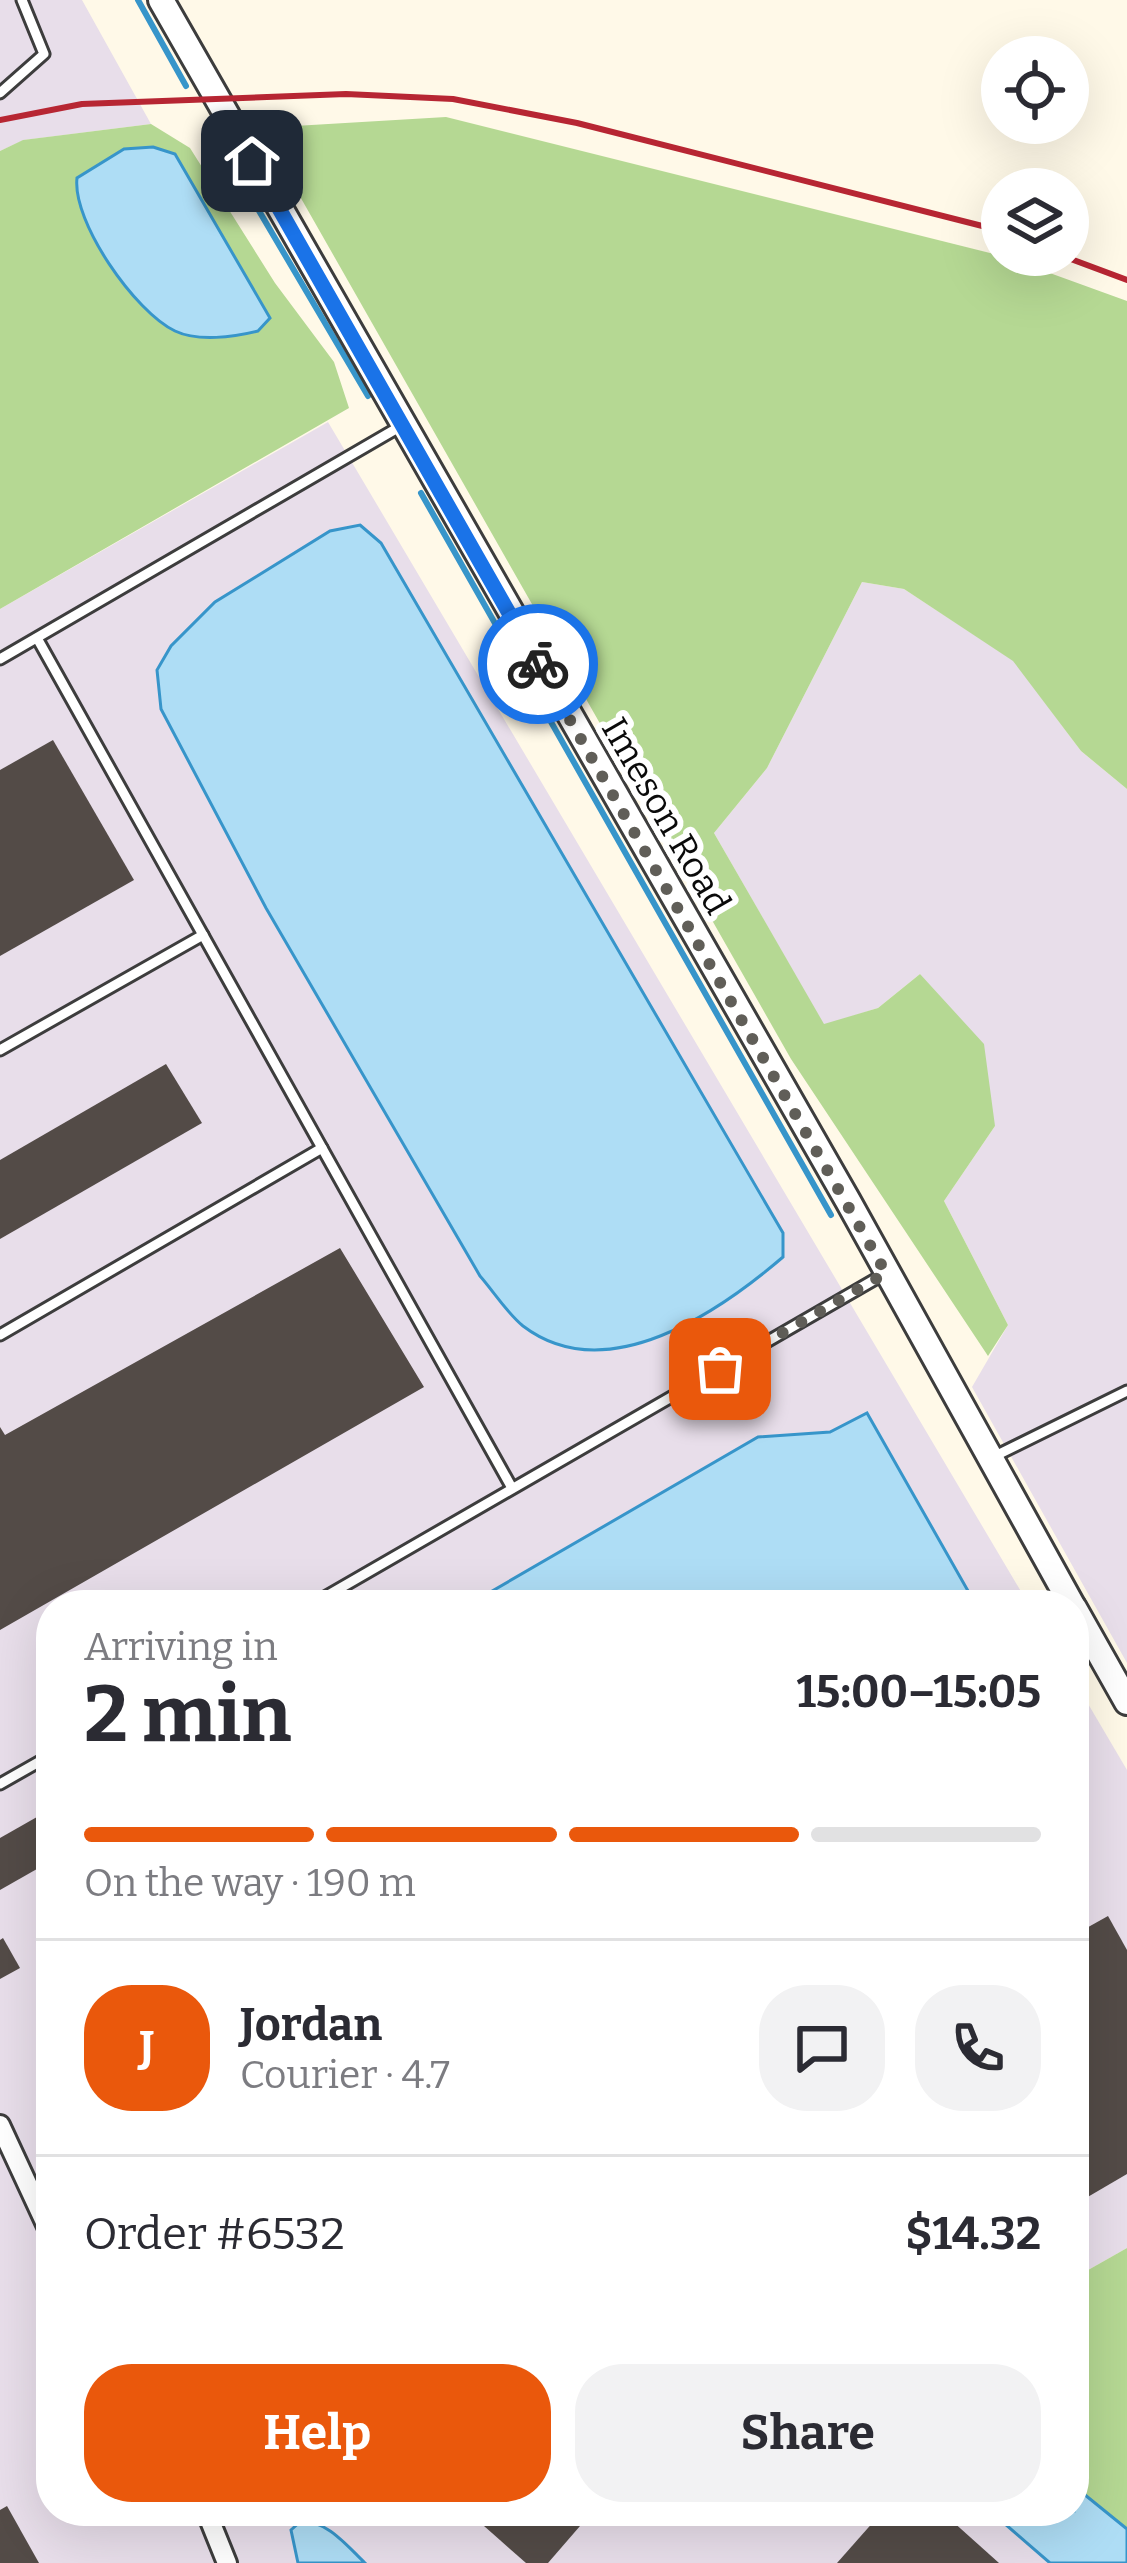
<!DOCTYPE html>
<html lang="en">
<head>
<meta charset="utf-8">
<style>
	:root { --surface:#fff; --page:#f2f2f3; --text:#2b2b33; --muted:#7c7c81; --line:#e1e1e2; --accent:#ea580c }
	body { margin:0; font-family:Bitter,serif; background:var(--page); color:var(--text); height:100vh; display:flex; flex-direction:column; font-size:45px; white-space:nowrap }
	* { box-sizing:border-box; margin:0 }
	p { font-size:39px; color:var(--muted) }
	.icon { flex:none; width:66px; height:66px; fill:none; stroke:currentColor; stroke-width:2; stroke-linecap:round; stroke-linejoin:round }
	.map { position:relative; flex:1; overflow:hidden }
	.drawer { position:absolute; left:36px; top:1590px; width:1053px; height:936px; display:flex; flex-direction:column; background:var(--surface); border-radius:48px; box-shadow:0 12px 48px #0002 }
	.drawer>* { flex:none }
	.tools { position:absolute; left:981px; top:36px; display:grid; gap:24px }
	.tools a { display:grid; place-items:center; width:108px; height:108px; border-radius:50%; background:var(--surface); box-shadow:0 12px 48px #0002; font-size:60px }
	.pin { position:absolute; display:grid; place-items:center; width:102px; height:102px; color:#fff; margin:-51px; border-radius:24px; box-shadow:0 6px 18px #0006 }
	.courier { position:absolute; display:grid; place-items:center; width:120px; height:120px; margin:-60px; border:9px solid #1a73e8; border-radius:50%; background:#fff; color:#222; box-shadow:0 3px 15px #0007 }
	.summary em { font-style:normal; font-weight:700 }
	.summary div { display:flex; flex-direction:column-reverse }
	.summary { display:flex; align-items:center; justify-content:space-between; height:204px; padding:0 48px }
	h1 { font-size:78px; font-weight:700; line-height:90px }
	.bar { display:grid; grid-template-columns:repeat(4,1fr); gap:18px 12px; align-content:center; height:144px; padding:0 48px }
	.bar i { height:15px; border-radius:9px; background:var(--line) }
	.bar .current { background:var(--accent) }
	.bar p { grid-column:span 4 }
	.line { display:flex; align-items:center; gap:30px; padding:0 48px; border-top:3px solid var(--line) }
	.line div { flex:1 }
	.round { display:grid; place-items:center; flex:none; width:126px; height:126px; border-radius:48px; background:var(--page) }
	.primary-button { display:flex; gap:24px; margin-top:auto; padding:24px 48px }
	.primary-button a { flex:1; height:138px; border-radius:48px; background:var(--accent); color:#fff; font-size:48px; font-weight:700; line-height:138px; text-align:center }
	.primary-button a+a { background:var(--page); color:var(--text) }
	.map>svg:first-child { display:block }
</style>
</head>
<body>
<div class="map">
<svg width="1127" height="2563" viewBox="0 0 1127 2563">
	<rect width="100%" height="100%" fill="#fff9e8"/>
	<!-- industrial -->
	<g fill="#e8deea">
		<path d="M 0,0 L 82,0 L 151,124 L 24,140 L 0,151 Z"/>
		<path d="M 328,422 L 1029,1605 L 51,1605 L 51,2511 L 990,2511 L 1050,2563 L 0,2563 L 0,609 Z"/>
		<path d="M 862,582 L 904,589 L 1014,661 L 1081,751 L 1127,789 L 1127,1663 L 972,1387 L 1008,1325 L 944,1201 L 995,1126 L 920,974 L 878,1008 L 824,1025 L 714,833 L 767,768 Z"/>
		<path d="M 1074,1680 L 1127,1770 L 1127,2248 L 1074,2278 Z"/>
	</g>
	<!-- forest -->
	<g fill="#b5d893" fill-rule="evenodd">
		<path d="M 446,117 L 1006,257 L 1127,301 L 1127,789 L 1081,751 L 1013,661 L 904,589 L 862,582 L 767,768 L 714,833 L 824,1024 L 878,1008 L 920,974 L 984,1044 L 995,1126 L 944,1201 L 1008,1325 L 988,1356 L 791,1059 L 261,128 Z"/>
		<path d="M 151,124 L 190,148 L 275,283 L 334,362 L 349,408 L 0,609 L 0,151 L 23,140 ZM 174,154 L 270,317 L 258,331 C 176,354 137,305 96,242 Z"/>
		<path d="M 1127,2248 L 1127,2529 L 1074,2486 L 1074,2278 Z"/>
	</g>
	<!-- water -->
	<g fill="#aeddf5" stroke="#3795ca" stroke-width="3">
		<path d="M 153,147 L 175,154 L 270,318 L 258,331 C 234,337 198,342 175,331 C 135,312 72,222 77,178 L 124,149 Z"/>
		<path d="M 360,525 L 381,543 L 783,1233 L 783,1257 C 720,1311 607,1390 523,1326 C 507,1313 494,1292 480,1276 L 266,908 L 161,709 L 157,670 L 171,646 L 215,602 L 330,531 Z"/>
		<path d="M 867,1413 L 976,1605 L 468,1605 L 758,1437 L 830,1432 Z"/>
		<path d="M 1074,2486 L 1127,2529 L 1127,2563 L 1050,2563 L 990,2511 L 1074,2511 Z"/>
		<path d="M 301,2521 C 328,2521 346,2545 365,2563 L 298,2563 L 291,2530 Z"/>
	</g>
	<g fill="none" stroke-linecap="round" stroke-linejoin="round">
		<!-- stream -->
		<g stroke="#3795ca" stroke-width="6">
			<path d="M 138,0 L 186,86"/>
			<path d="M 209,126 L 368,396"/>
			<path d="M 421,493 L 831,1215"/>
		</g>
	</g>
	<!-- building -->
	<g fill="#534b47">
		<path d="M 53,740 L 134,880 L 0,956 L 0,770 Z"/>
		<path d="M 166,1064 L 202,1123 L 0,1239 L 0,1160 Z"/>
		<path d="M 340,1248 L 424,1387 L 0,1630 L 0,1427 L 5,1435 Z"/>
		<path d="M 51,1809 L 51,1861 L 0,1890 L 0,1838 Z"/>
		<path d="M 1108,1916 L 1127,1950 L 1127,2174 L 1074,2205 L 1074,1935 Z"/>
		<path d="M 3,1938 L 20,1968 L 0,1979 L 0,1940 Z"/>
		<path d="M 7,2506 L 39,2563 L 0,2563 L 0,2510 Z"/>
		<path d="M 467,2511 L 593,2511 L 548,2563 L 526,2563 Z"/>
		<path d="M 883,2511 L 941,2511 L 999,2563 L 837,2563 Z"/>
	</g>
	<g fill="none" stroke-linecap="round" stroke-linejoin="round">
		<defs>
			<g id="service">
				<path d="M 0,93 L 44,54 L 22,0"/>
				<path d="M 37,638 L 512,1488"/>
				<path d="M 0,659 L 401,426"/>
				<path d="M 0,1050 L 203,935"/>
				<path d="M 0,1335 L 322,1148"/>
				<path d="M 991,1458 L 1127,1391"/>
				<path d="M 311,1605 L 886,1273"/>
				<path d="M 0,1784 L 51,1755"/>
			</g>
			<g id="minor">
				<path d="M 0,2125 L 51,2235"/>
				<path d="M 206,2511 L 227,2563"/>
			</g>
			<g id="tertiary">
				<path d="M 161,0 L 848,1201 L 1072,1605"/>
				<path d="M 1074,1608 L 1127,1702"/>
			</g>
		</defs>
		<!-- service casing -->
		<use href="#service" stroke="#3d3d3d" stroke-width="15"/>
		<!-- minor casing -->
		<use href="#minor" stroke="#3d3d3d" stroke-width="24"/>
		<!-- tertiary casing -->
		<use href="#tertiary" stroke="#3d3d3d" stroke-width="30"/>
		<!-- service -->
		<use href="#service" stroke="#fff" stroke-width="9"/>
		<!-- minor -->
		<use href="#minor" stroke="#fff" stroke-width="18"/>
		<!-- tertiary -->
		<use href="#tertiary" stroke="#fff" stroke-width="24"/>
		<!-- rail -->
		<g stroke="#b72633" stroke-width="6">
			<path d="M 0,120 L 82,104 L 346,94 L 453,99 L 577,123 L 1002,231"/>
			<path d="M 1060,255 L 1127,280"/>
		</g>
	</g>
	<g fill="none" stroke-linecap="round" stroke-linejoin="round">
		<!-- done -->
		<path stroke="#605e58" stroke-width="12" stroke-dasharray="0 21.6" d="M 538,664 L 886,1273 L 720,1369"/>
		<!-- route -->
		<path stroke="#1a73e8" stroke-width="15" d="M 252,161 L 538,664"/>
	</g>
	<g text-anchor="middle" dominant-baseline="central" stroke-width="12" stroke-linejoin="round" paint-order="stroke">
		<!-- street labels -->
		<g font-size="36" fill="#0a0a0a" stroke="#fff">
			<text transform="translate(666 816) rotate(60)">Imeson Road</text>
		</g>
	</g>
</svg>
<div class="tools">
<a><svg class="icon" aria-label="locate" viewBox="0 0 24 24"><circle cx="12" cy="12" r="6"/><path d="M12 2v4M12 18v4M2 12h4M18 12h4"/></svg></a>
<a><svg class="icon" aria-label="layers" viewBox="0 0 24 24"><path d="M12 4l9 5-9 5-9-5zM3 14l9 5 9-5"/></svg></a>
</div>
<div class="pin" style="left:720px;top:1369px;background:#ea580c"><svg class="icon" aria-label="bag" viewBox="0 0 24 24"><path d="M5 8h14l-1 12H6zM9 8a3 3 0 0 1 6 0"/></svg></div>
<div class="pin" style="left:252px;top:161px;background:#1f2937"><svg class="icon" aria-label="home" viewBox="0 0 24 24"><path d="M3 11l9-7 9 7M6 9v11h12V9"/></svg></div>
<div class="courier" style="left:538px;top:664px"><svg class="icon" aria-label="bike" viewBox="0 0 24 24"><circle cx="6" cy="16" r="4"/><circle cx="18" cy="16" r="4"/><path d="M6 16l4-8h5l3 8M10 8l3 8H6M13 5h3"/></svg></div>
<section class="drawer">
<div class="summary"><div><h1>2 min</h1><p>Arriving in</p></div><em>15:00–15:05</em></div>
<div class="bar"><i class="current"></i><i class="current"></i><i class="current"></i><i></i><p>On the way · 190 m</p></div>
<div class="line" style="height:216px"><b class="round" style="background:var(--accent);color:#fff">J</b><div><b>Jordan</b><p>Courier · 4.7</p></div><a class="round"><svg class="icon" aria-label="chat" viewBox="0 0 24 24"><path d="M4 5h16v11H9l-5 4z"/></svg></a><a class="round"><svg class="icon" aria-label="phone" viewBox="0 0 24 24"><path d="M5 4h4l2 5-3 2q2 4 5 5l2-3 5 2v4C11 20 4 13 5 4z"/></svg></a></div>
<div class="line" style="height:156px"><div>Order #6532</div><b>$14.32</b></div>
<div class="primary-button"><a>Help</a><a>Share</a></div>
</section>
</div>
</body>
</html>
